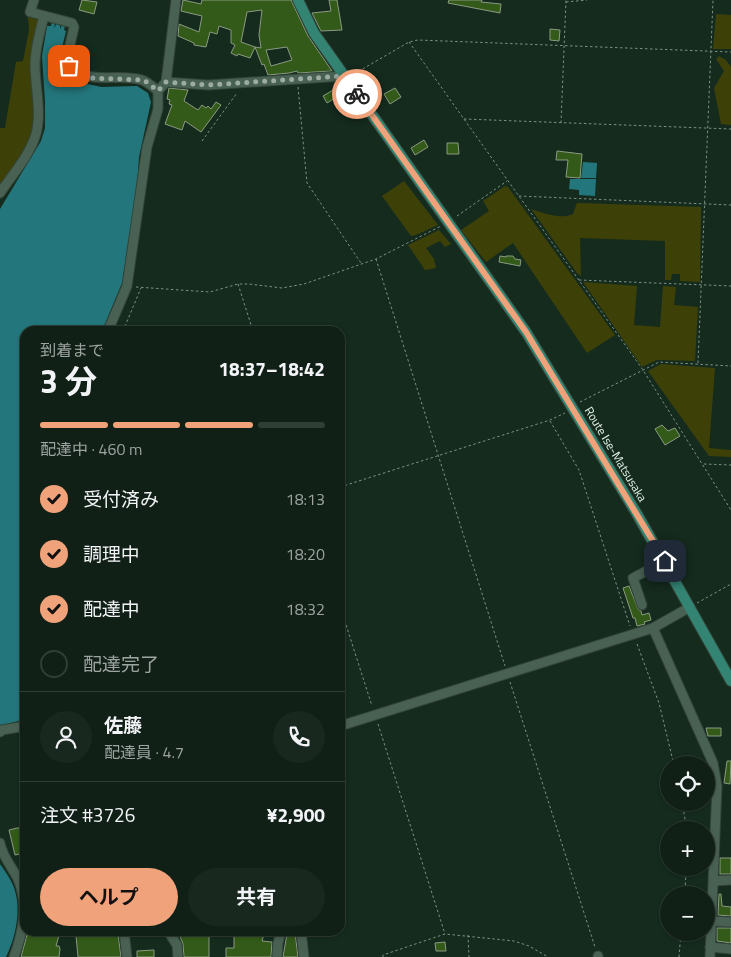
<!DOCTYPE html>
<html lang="ja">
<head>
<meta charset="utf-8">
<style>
	:root { --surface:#102016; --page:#19281f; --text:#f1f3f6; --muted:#9ca3a1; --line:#303e35; --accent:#f0a27a }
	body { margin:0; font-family:"Titillium Web","Noto Sans JP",sans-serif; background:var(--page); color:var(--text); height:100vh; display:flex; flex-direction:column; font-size:19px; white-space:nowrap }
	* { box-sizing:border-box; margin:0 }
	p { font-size:16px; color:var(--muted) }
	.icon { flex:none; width:28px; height:28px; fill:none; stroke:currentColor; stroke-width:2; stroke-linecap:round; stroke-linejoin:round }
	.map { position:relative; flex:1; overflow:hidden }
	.details { position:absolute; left:20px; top:326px; width:325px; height:610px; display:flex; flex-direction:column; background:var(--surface); border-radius:15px; box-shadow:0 1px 4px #0004,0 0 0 1px var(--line) }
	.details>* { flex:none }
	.fabs { position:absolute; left:660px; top:756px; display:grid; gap:10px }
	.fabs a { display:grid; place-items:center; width:55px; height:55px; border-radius:50%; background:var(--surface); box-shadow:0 1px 4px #0004,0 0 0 1px var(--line); font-size:25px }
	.pin { position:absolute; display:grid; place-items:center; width:42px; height:42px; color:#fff; margin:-21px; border-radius:10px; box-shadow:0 2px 8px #0006 }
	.courier { position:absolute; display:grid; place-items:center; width:50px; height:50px; margin:-25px; border:4px solid #f0a27a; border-radius:50%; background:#fff; color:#222; box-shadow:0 1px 6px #0007 }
	.headline em { font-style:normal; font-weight:700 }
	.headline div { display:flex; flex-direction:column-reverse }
	.headline { display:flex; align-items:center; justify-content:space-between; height:85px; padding:0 20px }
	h1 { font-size:32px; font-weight:700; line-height:38px }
	.bar { display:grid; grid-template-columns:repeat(4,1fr); gap:8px 5px; align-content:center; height:60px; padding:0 20px }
	.bar i { height:6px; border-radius:4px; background:var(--line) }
	.bar .selected { background:var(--accent) }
	.bar p { grid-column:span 4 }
	.line { display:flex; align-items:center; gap:12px; padding:0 20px; border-top:1px solid var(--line) }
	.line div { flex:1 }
	.round { display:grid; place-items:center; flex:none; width:52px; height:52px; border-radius:26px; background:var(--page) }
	ol { padding:0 20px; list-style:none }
	li { display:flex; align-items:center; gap:15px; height:55px }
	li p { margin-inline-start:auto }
	li .icon { padding:5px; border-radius:50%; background:var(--accent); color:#111; stroke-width:4 }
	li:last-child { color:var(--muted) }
	li i { width:28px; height:28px; border:2px solid var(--line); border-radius:50% }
	.button { display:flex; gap:10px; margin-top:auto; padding:10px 20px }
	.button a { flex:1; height:58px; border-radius:30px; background:var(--accent); color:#111; font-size:20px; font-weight:700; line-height:58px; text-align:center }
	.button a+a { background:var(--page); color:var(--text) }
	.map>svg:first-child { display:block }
</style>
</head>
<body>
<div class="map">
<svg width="731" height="957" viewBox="0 0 731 957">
	<rect width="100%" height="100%" fill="#152b1e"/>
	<!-- green -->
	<g fill="#3e4107">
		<path d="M 716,14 L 731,15 L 731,49 L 713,49 Z"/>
		<path d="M 28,17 L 39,20 L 35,116 L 32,136 L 0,188 L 0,128 L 5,128 L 16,62 L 23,61 L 29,30 Z"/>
		<path d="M 719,56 L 726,60 L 731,67 L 731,125 L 721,124 L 714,88 L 724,71 L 716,59 Z"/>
		<path d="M 404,181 L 438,225 L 416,235 L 411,236 L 382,196 Z"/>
		<path d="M 505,186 L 508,187 L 615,335 L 587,353 L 513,243 L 486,262 L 461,230 L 489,211 L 483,201 Z"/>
		<path d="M 577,203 L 701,207 L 700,282 L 680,281 L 680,274 L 672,274 L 671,280 L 665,280 L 665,241 L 580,238 L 581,276 L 577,273 L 531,209 C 543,213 562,220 573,214 Z"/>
		<path d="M 439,230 L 451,244 L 445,247 L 440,241 L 426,248 L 434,259 L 436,268 L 425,270 L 408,245 Z"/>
		<path d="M 583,282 L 637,286 L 634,325 L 660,327 L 663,286 L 676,287 L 674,305 L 698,307 L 695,361 L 657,360 L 642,367 Z"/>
		<path d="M 661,364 L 715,368 L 709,448 L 731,450 L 731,457 L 709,456 L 648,371 Z"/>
	</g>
	<!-- water -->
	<g fill="#23777c">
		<path d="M 52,22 L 55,23 L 54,28 L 57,23 L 60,24 L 60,29 L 62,25 L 65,26 L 64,30 L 66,31 L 60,56 L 60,64 L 69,76 L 83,83 L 101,87 L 137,86 L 148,93 L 151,102 L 139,157 L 137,187 L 122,283 L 102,331 L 25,331 L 25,719 L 0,726 L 0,209 L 41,141 L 45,128 L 45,102 L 42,56 L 47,26 L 51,26 Z"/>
		<path d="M 583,162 L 597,163 L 596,178 L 581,178 Z"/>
		<path d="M 570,179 L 596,179 L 595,196 L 579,195 L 579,190 L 569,189 Z"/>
		<path d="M 0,864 C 4,870 8,875 11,881 C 23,903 17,935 6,957 L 0,957 Z"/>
	</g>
	<!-- building -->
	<g fill="#335a19" stroke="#8a9a82" fill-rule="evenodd">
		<path d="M 82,0 L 97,2 L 94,14 L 79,10 Z"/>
		<path d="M 183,0 L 201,4 L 202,0 L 291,0 L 308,36 L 332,71 L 298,73 L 297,71 L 289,73 L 268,75 L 264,64 L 262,65 L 255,47 L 261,48 L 259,35 L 262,10 L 247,12 L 241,42 L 255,47 L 250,58 L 238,54 L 237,56 L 231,53 L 235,45 L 231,43 L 231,30 L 219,26 L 217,34 L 210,32 L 206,47 L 194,45 L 194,43 L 178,36 L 179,24 L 199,32 L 202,16 L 181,11 ZM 287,47 L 292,60 L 271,66 L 266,50 Z"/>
		<path d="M 329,0 L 337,0 L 342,30 L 321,31 L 312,13 L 331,11 Z"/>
		<path d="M 449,0 L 482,0 L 481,2 L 501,4 L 500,13 L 448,3 Z"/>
		<path d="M 550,29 L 560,30 L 559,41 L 550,40 Z"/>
		<path d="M 169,88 L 188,90 L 184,101 L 198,110 L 202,105 L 206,108 L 208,106 L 211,109 L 216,102 L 221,105 L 201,132 L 185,121 L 182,130 L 165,124 L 172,105 L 169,104 L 170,100 L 167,99 Z"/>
		<path d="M 395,88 L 401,97 L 390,104 L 384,94 Z"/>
		<path d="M 333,90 L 337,97 L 327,103 L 323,96 Z"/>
		<path d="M 424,140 L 428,147 L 415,155 L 411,148 Z"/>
		<path d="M 447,143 L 458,143 L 459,154 L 447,154 Z"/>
		<path d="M 557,151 L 582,154 L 580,178 L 566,177 L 568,160 L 556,160 Z"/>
		<path d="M 500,256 L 506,257 L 506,256 L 513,256 L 515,259 L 521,260 L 520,266 L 499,262 Z"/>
		<path d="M 662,425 L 668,431 L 675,428 L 680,436 L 665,445 L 655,429 Z"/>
		<path d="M 629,586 L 638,609 L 641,611 L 642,615 L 649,613 L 651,620 L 644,622 L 645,624 L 637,626 L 635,618 L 633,618 L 623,588 Z"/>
		<path d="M 706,728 L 721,728 L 721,736 L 708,736 Z"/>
		<path d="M 727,761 L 731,761 L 730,784 L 724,783 Z"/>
		<path d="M 17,828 L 24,828 L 25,853 L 15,855 L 9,830 Z"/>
		<rect x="720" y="858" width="11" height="16"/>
		<path d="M 719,894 L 721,894 L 722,906 L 731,907 L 731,916 L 718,915 Z"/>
		<path d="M 717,928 L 731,928 L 731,943 L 717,941 Z"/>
		<path d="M 28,931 L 60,932 L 56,946 L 59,946 L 60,949 L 59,957 L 21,957 Z"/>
		<path d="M 178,931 L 209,931 L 209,957 L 184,957 L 183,944 Z"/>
		<path d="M 234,931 L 265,931 L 262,941 L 272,942 L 271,957 L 226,957 L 226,948 L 234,948 Z"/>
		<path d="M 293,932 L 295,932 L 298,957 L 283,957 L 287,934 L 292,934 Z"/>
		<path d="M 87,933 L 118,934 L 121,957 L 78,957 L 76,936 L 87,935 Z"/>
		<path d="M 445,942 L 446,951 L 436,951 L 435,943 Z"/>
		<path d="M 154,950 L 154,957 L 137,957 L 137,951 Z"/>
	</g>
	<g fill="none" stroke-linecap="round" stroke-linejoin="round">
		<defs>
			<g id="minor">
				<path d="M 34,0 L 30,12 L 72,23 L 74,27 L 67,58 L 67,62 C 88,88 115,72 142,80 C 148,82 153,87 158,91"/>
				<path d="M 166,82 L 208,85 L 344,76"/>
				<path d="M 0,193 C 12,175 30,155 36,134 C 42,112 35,87 35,65 C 35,48 40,32 44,16"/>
				<path d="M 108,331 L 127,286 L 147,147 L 158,109 L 158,91 L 166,82 L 176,0"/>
				<path d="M 642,605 L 633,578 L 665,561"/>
				<path d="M 690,607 L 653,628 L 713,763 L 717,786 L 710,957"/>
				<path d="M 340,726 L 653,628"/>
				<path d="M 0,732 L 2,730 L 25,726"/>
				<path d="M 0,843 C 2,856 12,867 18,879 C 29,905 23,932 14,957"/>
				<path d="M 714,881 L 731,880"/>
				<path d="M 711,921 L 731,922"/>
				<path d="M 124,931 L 127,957"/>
				<path d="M 168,931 L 177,945 L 178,957"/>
				<path d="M 301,931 L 304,957"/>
				<path d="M 710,947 L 731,949"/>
				<path d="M 277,957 L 278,943 L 281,931"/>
				<path d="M 598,957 L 598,956"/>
			</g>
			<path id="major" d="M 298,0 L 314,33 L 526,332 L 637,514 L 731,681"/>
		</defs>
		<!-- minor casing -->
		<use href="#minor" stroke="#33453a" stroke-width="11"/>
		<!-- major casing -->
		<use href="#major" stroke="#33453a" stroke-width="12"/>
		<!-- path -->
		<g stroke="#7f9186" stroke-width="1" stroke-dasharray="2.5 2.5" stroke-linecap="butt">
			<path d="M 566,2 L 587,0"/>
			<path d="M 409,42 L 643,370 L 731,510"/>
			<path d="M 354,74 L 409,42 L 418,40 L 731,52"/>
			<path d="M 298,87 L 307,183 L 361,263"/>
			<path d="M 464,119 L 731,129"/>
			<path d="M 561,123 L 566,0"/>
			<path d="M 202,141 L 237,93"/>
			<path d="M 519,196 L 731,205"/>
			<path d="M 457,216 L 507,181"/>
			<path d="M 376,259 L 505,666"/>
			<path d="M 579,280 L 731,286"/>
			<path d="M 238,284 L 253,331"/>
			<path d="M 136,287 L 210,292 L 238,284 L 249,284 L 282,288 L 304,284 L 376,259 L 441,226"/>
			<path d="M 123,331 L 141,288"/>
			<path d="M 698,363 L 713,0"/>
			<path d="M 580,402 L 659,362 L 731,366"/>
			<path d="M 550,421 L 579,470 L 630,626"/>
			<path d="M 704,464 L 731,465"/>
			<path d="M 340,487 L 550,420 L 565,413"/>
			<path d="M 697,603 L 731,584"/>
			<path d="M 340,606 L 372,706"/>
			<path d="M 637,644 L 659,703 L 674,765"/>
			<path d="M 510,682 L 595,947"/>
			<path d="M 378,724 L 445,934"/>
			<path d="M 682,802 L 687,830"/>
			<path d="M 685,895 L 686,868"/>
			<path d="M 468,935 L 469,957"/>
			<path d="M 383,957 L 383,955 L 445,934 L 514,941 L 529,946 L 548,957"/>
			<path d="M 679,957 L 681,932"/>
		</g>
		<!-- minor -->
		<use href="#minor" stroke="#496152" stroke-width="9"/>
		<!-- major -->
		<use href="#major" stroke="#338473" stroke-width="10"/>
	</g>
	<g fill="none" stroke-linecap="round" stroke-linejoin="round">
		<!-- done -->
		<path stroke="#9caca2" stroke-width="5" stroke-dasharray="0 9" d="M 69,66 L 90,78 L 144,80 L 158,91 L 166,82 L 208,85 L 344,76 L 357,94"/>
		<!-- route -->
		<path stroke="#f0a27a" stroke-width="6" d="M 357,94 L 526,332 L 665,561"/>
	</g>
	<g text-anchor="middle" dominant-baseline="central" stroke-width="4" stroke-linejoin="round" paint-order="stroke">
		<!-- street labels -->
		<g font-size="12" fill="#e4f2e9" stroke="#152b1e">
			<text transform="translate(616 454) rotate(59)">Route Ise-Matsusaka</text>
		</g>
	</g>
</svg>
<div class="fabs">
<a><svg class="icon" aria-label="locate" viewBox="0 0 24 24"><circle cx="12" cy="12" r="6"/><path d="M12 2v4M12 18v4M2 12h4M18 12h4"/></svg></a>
<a>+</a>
<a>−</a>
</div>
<div class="pin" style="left:69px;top:66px;background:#ea580c"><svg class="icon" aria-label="bag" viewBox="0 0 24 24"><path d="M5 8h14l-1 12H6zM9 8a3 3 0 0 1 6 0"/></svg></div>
<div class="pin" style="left:665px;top:561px;background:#1f2937"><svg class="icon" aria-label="home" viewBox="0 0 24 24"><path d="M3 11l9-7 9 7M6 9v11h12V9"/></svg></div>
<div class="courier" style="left:357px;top:94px"><svg class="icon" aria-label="bike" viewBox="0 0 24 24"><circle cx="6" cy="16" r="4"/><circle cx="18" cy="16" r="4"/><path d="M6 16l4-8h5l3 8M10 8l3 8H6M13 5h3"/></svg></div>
<section class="details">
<div class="headline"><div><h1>3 分</h1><p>到着まで</p></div><em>18:37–18:42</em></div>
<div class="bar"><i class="selected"></i><i class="selected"></i><i class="selected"></i><i></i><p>配達中 · 460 m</p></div>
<ol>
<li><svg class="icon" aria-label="check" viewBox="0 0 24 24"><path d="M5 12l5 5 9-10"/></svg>受付済み<p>18:13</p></li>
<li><svg class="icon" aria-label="check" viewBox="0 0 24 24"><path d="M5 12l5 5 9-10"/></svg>調理中<p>18:20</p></li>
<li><svg class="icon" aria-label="check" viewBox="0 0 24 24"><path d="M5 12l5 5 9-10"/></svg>配達中<p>18:32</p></li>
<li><i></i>配達完了</li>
</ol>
<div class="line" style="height:90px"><a class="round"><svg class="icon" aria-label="person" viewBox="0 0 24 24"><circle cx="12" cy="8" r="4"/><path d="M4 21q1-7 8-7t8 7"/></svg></a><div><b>佐藤</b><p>配達員 · 4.7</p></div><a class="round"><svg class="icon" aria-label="phone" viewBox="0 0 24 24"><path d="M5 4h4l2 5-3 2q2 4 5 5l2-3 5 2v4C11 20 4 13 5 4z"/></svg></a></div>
<div class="line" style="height:65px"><div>注文 #3726</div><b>¥2,900</b></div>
<div class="button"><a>ヘルプ</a><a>共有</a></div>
</section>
</div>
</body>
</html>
